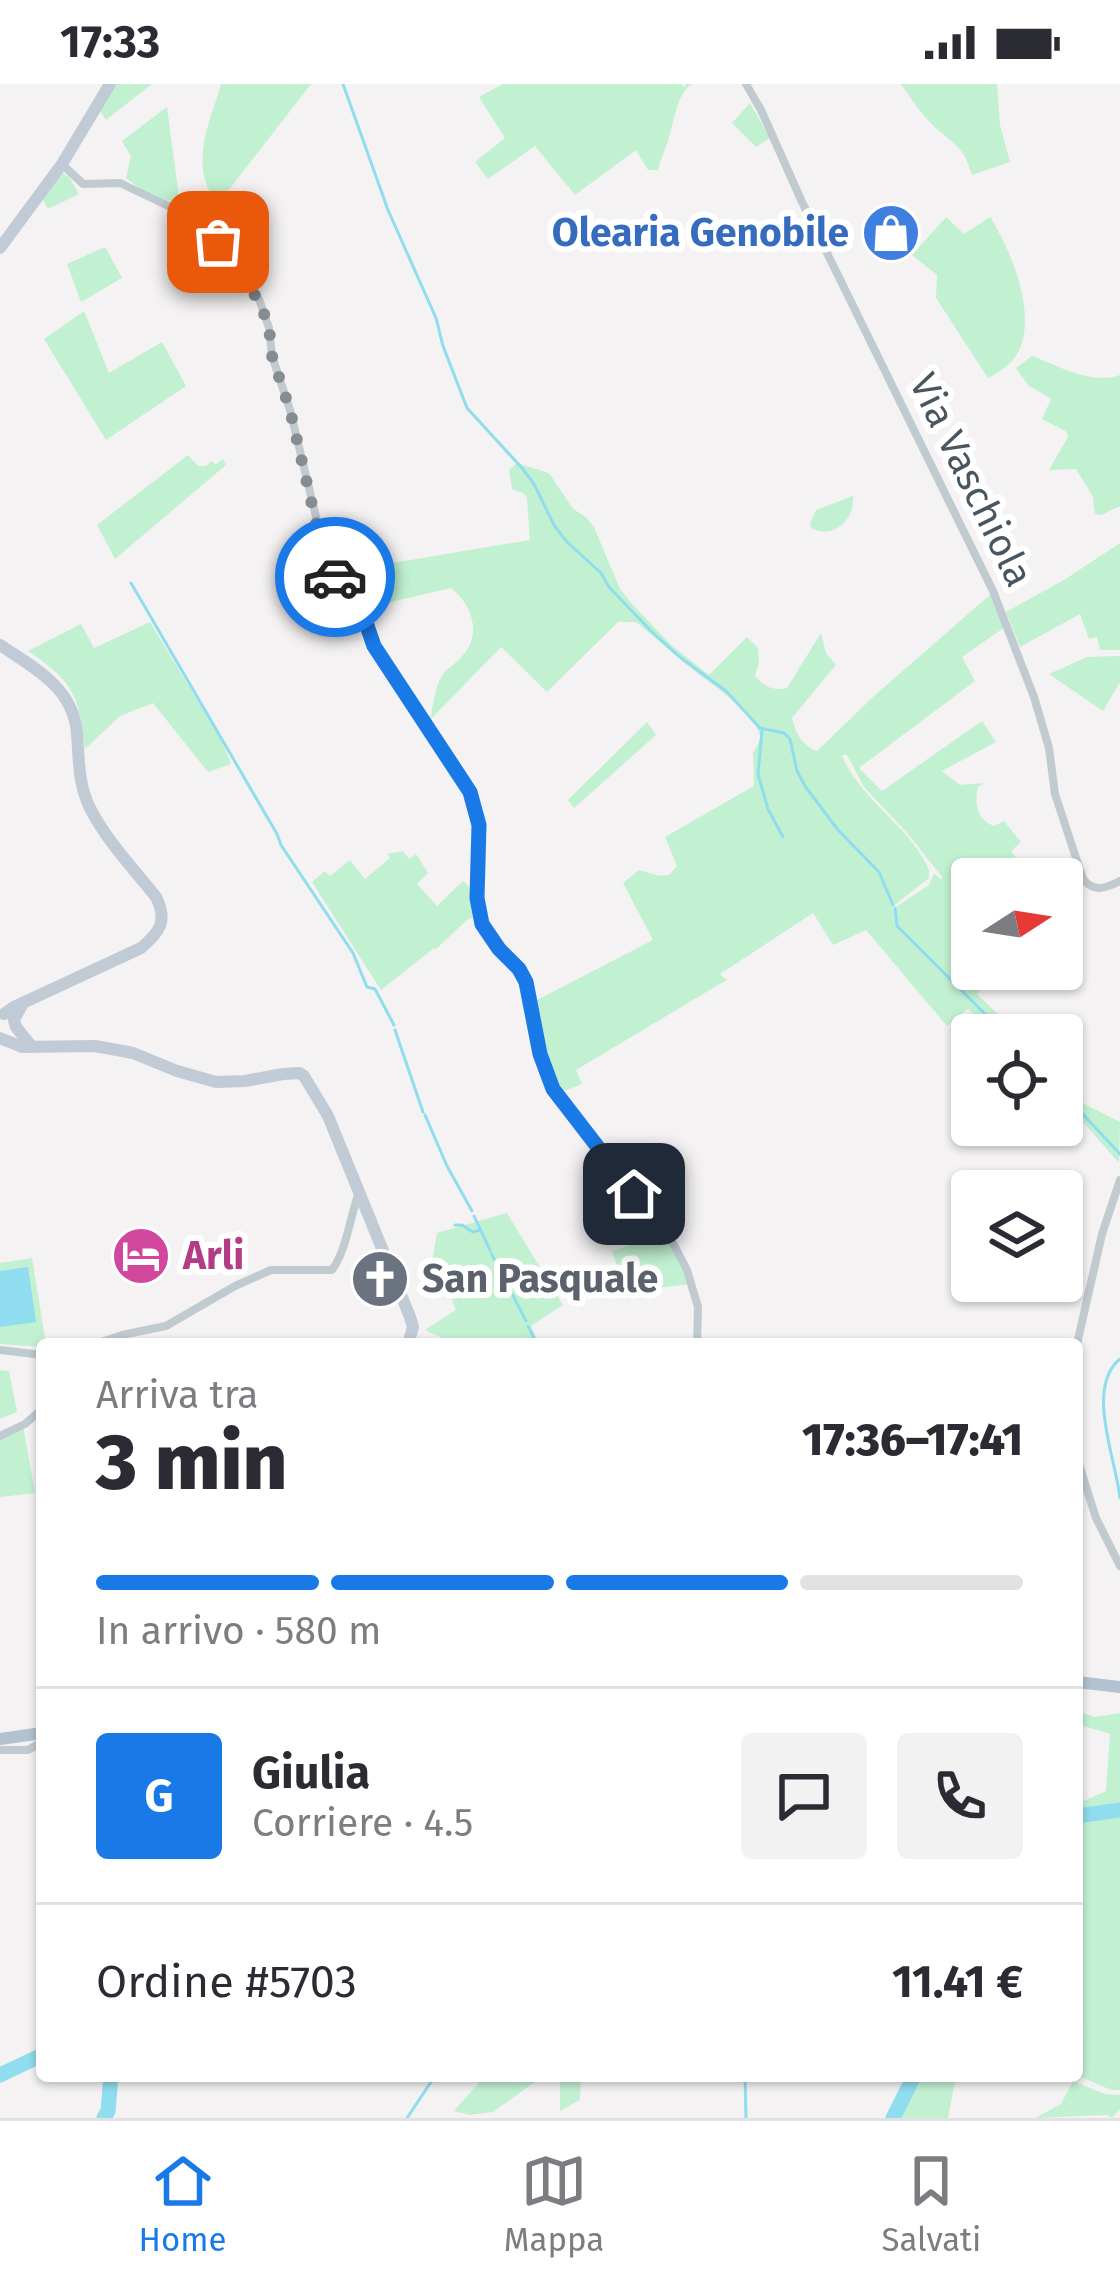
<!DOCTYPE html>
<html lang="it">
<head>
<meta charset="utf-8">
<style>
	:root { --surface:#fff; --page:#f2f2f3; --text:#2b2b33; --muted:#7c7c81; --line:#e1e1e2; --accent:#197ae7 }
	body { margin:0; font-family:"Fira Sans",sans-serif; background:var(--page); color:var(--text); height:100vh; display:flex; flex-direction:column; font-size:45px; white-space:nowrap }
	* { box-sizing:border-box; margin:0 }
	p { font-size:39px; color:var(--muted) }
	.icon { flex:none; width:66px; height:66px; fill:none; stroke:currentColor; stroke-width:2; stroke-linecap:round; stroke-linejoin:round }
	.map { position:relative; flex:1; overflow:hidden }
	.panel { position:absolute; left:36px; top:1254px; width:1047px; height:744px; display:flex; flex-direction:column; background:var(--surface); border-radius:12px; box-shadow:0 3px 9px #0004 }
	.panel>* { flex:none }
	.needle { width:78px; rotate:78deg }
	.buttons { position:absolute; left:951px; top:774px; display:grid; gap:24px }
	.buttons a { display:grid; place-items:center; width:132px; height:132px; border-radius:12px; background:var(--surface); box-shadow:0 3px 9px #0004; font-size:60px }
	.pin { position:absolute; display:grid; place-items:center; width:102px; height:102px; color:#fff; margin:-51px; border-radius:24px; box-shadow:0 6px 18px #0006 }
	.courier { position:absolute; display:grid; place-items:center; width:120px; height:120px; margin:-60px; border:9px solid #197ae7; border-radius:50%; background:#fff; color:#222; box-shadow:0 3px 15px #0007 }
	.head em { font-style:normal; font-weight:800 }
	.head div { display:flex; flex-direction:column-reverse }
	.head { display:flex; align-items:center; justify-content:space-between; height:204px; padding:0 60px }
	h1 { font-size:78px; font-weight:800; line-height:90px }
	.bar { display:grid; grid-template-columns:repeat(4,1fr); gap:18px 12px; align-content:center; height:144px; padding:0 60px }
	.bar i { height:15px; border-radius:9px; background:var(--line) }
	.bar .on { background:var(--accent) }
	.bar p { grid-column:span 4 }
	.line { display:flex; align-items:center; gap:30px; padding:0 60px; border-top:3px solid var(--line) }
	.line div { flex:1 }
	.round { display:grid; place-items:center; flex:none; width:126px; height:126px; border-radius:12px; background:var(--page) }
	.status { display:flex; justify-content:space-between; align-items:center; height:84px; padding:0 60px; background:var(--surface); direction:ltr }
	.status svg { height:33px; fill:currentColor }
	.dock { display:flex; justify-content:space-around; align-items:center; height:168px; border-top:3px solid var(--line); background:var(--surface); font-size:33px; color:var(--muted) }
	.dock a { display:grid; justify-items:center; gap:6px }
	.dock .on { color:var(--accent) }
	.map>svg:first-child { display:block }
</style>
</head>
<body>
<div class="status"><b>17:33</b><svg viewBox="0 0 49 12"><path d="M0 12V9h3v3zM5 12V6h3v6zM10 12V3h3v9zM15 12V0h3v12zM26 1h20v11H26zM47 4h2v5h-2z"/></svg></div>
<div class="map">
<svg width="1120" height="2034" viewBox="0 0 1120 2034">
	<rect width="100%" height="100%" fill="#f4f2f2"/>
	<!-- green -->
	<g fill="#c2f1d2" fill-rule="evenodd">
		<path d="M 113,0 L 152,0 L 106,36 L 100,27 Z"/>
		<path d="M 221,0 L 311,0 L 224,112 L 216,118 C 188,80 210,39 221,0 Z"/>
		<path d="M 503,0 L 681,0 L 685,4 L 686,0 L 691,0 C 675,15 675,35 668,57 C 665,67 660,76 658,86 L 648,86 L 636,66 L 575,111 L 535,62 L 488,95 L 475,78 L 505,54 L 479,13 Z"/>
		<path d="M 901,0 L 997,0 L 1000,41 L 1010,78 L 972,91 C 964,64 957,62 938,46 C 923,33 912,16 901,0 Z"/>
		<path d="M 750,19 L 770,54 L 756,63 L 732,39 Z"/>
		<path d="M 167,23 L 178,106 L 178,115 C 160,122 140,105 126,94 L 131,72 L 122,57 Z"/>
		<path d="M 59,87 L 69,93 L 79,110 L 48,125 L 40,110 Z"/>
		<path d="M 946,133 L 964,150 L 990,133 C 1011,166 1039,232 1017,270 C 1010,282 999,288 988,294 L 936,214 L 937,191 L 912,171 Z"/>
		<path d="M 105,163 L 122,194 L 81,218 L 67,180 Z"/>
		<path d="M 84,227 L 109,289 L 162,258 L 186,302 L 106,356 L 44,255 Z"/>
		<path d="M 1032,272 C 1059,282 1091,301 1120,291 L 1120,422 L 1101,431 L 1095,430 L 1093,413 L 1076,385 L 1049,386 L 1068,353 L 1067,348 L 1042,335 L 1051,315 L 1028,301 L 1016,284 Z"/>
		<path d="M 188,371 L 198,382 L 206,382 L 212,377 L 215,381 L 223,375 L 226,381 L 115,475 L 97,441 Z"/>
		<path d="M 517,379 L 549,389 L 573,425 L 586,433 L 594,443 L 620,505 L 633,521 L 671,561 L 709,591 L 747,553 L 758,564 L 759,579 L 755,591 C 763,603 773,607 787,604 L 821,549 L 826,569 L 836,581 L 792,634 C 795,648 802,662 817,667 L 874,612 L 991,510 L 1005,543 L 962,573 L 975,597 L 859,684 L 882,707 L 982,637 L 996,658 L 942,687 L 960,701 L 984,699 L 978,703 C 974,719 977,736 994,742 L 1004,737 L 1021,758 L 1011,767 L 1031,795 L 972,795 L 972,885 L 996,885 L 977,910 L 1010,942 L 1017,934 L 1024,951 L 999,951 L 968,925 L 947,942 L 866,846 L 833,861 L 813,829 L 720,890 L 727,896 L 718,901 L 576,986 L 582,1000 L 559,1009 L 543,978 L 533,918 L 653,856 L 623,799 L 639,786 L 660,792 L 669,791 L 677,782 L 665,753 L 754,702 L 753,669 L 761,654 C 754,627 717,605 695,587 C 675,572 656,554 636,538 L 618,538 L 547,608 L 501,563 L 430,636 C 433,622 435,602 443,590 C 449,583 458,578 464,570 C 482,549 471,519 451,504 L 365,524 L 339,488 L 530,456 L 527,414 L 523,409 L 512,405 L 509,386 ZM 842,671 L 847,671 L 864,703 L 908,750 L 942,793 L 941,796 L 934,789 L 929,801 L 893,825 L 892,823 L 929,794 L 929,786 C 910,741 861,718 842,671 Z"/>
		<path d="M 853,412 C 855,435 834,456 811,444 L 810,439 L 816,426 Z"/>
		<path d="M 1120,459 L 1120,566 L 1100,566 L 1097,553 L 1089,555 L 1080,530 L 1020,563 L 1006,528 L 1064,496 Z"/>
		<path d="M 150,538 L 222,657 L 231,680 L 208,688 L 153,619 L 120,632 L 85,665 C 79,611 74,598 28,567 L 81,540 L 94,564 Z"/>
		<path d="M 1120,572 L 1120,598 L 1103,627 L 1049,590 L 1087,573 Z"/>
		<path d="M 647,638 L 656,651 L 574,724 L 568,716 Z"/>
		<path d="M 403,767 L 409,775 L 416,770 L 428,789 L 417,800 L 437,822 L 463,797 L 471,805 L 476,832 L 467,836 L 436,865 L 434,864 L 381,906 L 312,798 L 325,787 L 330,792 L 350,776 L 365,795 L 390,774 L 387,770 Z"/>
		<path d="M 1062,1004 L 1073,1014 L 1120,1038 L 1119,1079 L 1062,1014 Z"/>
		<path d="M 507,1129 L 563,1221 L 531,1242 L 539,1260 L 455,1260 L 425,1246 L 456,1226 L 442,1190 L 431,1183 L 437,1149 Z"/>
		<path d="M 663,1151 L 679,1176 L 689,1200 L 626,1208 L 612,1167 Z"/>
		<path d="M 32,1174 L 46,1260 L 42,1260 L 42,1263 L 0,1260 L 0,1179 Z"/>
		<path d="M 0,1286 L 9,1287 L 17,1328 L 0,1335 Z"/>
		<path d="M 23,1342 L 35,1409 L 0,1413 L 0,1353 Z"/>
		<path d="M 1077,1627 L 1095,1633 L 1120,1629 L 1120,2006 L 1111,2006 L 1077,1991 L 1077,1963 L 1084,1947 L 1077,1942 L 1077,1734 L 1111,1728 L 1114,1724 L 1077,1730 L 1077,1720 L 1106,1707 L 1110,1650 L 1077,1640 Z"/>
		<path d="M 485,1992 L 543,1992 L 493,2028 L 470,2031 L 454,2027 Z"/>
		<path d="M 560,1992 L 581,1992 L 580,2016 L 560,2027 Z"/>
		<path d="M 916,1992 L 956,1992 L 948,2034 L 896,2034 Z"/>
		<path d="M 1073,1997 L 1105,2010 L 1120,2011 L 1120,2025 L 1112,2034 L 1107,2031 L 1035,2034 L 1061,2020 Z"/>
	</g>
	<!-- water -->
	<path fill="#8fddee" d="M 28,1183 L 36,1238 L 0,1243 L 0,1187 Z"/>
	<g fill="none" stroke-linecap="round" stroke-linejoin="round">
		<!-- stream -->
		<g stroke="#8fddee" stroke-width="3">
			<path d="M 343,0 L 388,126 L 436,234 L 443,262 L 467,324 L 522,384 L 534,400 L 554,441 L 567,458 L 601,489 L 609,503 L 651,547 L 681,574 L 726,607 L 760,644 L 784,649 L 790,655 L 797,687 L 805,702 L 838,746 L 879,788 L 893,821"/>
			<path d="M 131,499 L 277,750 L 281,761 L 353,869 L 367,903 L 375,905 L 394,941"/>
			<path d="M 762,647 L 758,690 L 768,725 L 783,753"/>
			<path d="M 895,824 L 897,842 L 1006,951"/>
			<path d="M 395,946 L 423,1028"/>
			<path d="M 1062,1008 L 1120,1070"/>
			<path d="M 425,1031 L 447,1082 L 472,1127"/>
			<path d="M 474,1132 L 490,1166"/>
			<path d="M 455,1141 L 462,1141 L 473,1148 L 480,1146"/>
			<path d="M 491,1169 L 526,1237"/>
			<path d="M 528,1242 L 537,1260"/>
			<path d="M 1120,1275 C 1085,1304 1116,1375 1120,1414"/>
			<path d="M 745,1992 L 746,2034"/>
			<path d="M 407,2034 L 435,1992"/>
		</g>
		<!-- river -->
		<g stroke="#8fddee" stroke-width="15">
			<path d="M 1077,1732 L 1120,1726"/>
			<path d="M 0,1991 L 42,1971"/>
			<path d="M 104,2034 L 108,2027 L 111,1992"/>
			<path d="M 893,2034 L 914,1992"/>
		</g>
		<!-- street -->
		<g stroke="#c0cad1" stroke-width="8">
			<path d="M 746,0 L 761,26 L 802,118 L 993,507 L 1034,613 L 1049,664 L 1055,710 L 1083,795 C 1094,809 1106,804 1120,797"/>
			<path d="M 63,81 L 83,100 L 120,99 L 185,130 L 229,169 L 259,215 L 269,244 L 272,272 L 290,326 L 329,486 L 364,533 L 374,562 L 470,708 L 479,741 L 477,814 L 482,840 L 498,865 L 519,885 L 526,899 L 540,970 L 553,1005 L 651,1130 L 674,1161 L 687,1186 L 698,1223 L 697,1260"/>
			<path d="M 95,1260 L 122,1251 L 166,1242 L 235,1202 L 271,1186 L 332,1186 C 347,1165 350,1133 359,1108"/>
			<path d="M 1077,1260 L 1102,1150 L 1120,1096"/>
			<path d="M 0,1266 L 42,1271"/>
			<path d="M 0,1352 L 25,1340 L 42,1325"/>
			<path d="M 1077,1374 L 1096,1434 L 1120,1482"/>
			<path d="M 0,1666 L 28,1666 L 42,1658"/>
		</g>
		<!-- secondary -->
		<g stroke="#c0cbd5" stroke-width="12">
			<path d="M 0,164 L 62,80 L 110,0"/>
			<path d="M 0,561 C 34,584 73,603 77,649 C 79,675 78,698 89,722 C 105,755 133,784 156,813 C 168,837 160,848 141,864 L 14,923 L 4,930"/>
			<path d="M 23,919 L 14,936 L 16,943 L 32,963"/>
			<path d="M 0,954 L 22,963 L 95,962 L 133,969 L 177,987 L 216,998 L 245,997 L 283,990 L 299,989 L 304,992 L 328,1032 L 410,1233 L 413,1243 L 408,1260"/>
		</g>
		<!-- primary -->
		<g stroke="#b2c2d0" stroke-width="12">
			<path d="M 1077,1598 L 1120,1603"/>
			<path d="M 0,1655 L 42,1649"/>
		</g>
	</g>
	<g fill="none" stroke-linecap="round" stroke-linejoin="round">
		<!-- done -->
		<path stroke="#858d93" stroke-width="12" stroke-dasharray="0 21.6" d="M 218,158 L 243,188 L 263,227 L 269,244 L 272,272 L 290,326 L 322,464 L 335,493"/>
		<!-- route -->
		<path stroke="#197ae7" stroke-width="15" d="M 335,493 L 364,533 L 374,562 L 470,708 L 479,741 L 477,814 L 482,840 L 499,865 L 519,885 L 526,898 L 540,970 L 553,1005 L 634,1110"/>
	</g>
	<!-- icons -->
	<defs>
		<symbol id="shop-disc" viewBox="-11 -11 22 22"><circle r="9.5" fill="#3f7fe0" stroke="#fff"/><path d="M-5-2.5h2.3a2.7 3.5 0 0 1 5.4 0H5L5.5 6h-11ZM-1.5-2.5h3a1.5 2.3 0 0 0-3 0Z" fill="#fff"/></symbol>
		<symbol id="hotel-disc" viewBox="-11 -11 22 22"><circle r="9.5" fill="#d1479c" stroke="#fff"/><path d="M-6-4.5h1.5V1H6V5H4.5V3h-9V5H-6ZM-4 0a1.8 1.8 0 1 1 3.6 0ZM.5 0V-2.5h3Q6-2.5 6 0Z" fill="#fff"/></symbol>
		<symbol id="church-disc" viewBox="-11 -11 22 22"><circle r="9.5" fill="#6b7280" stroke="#fff"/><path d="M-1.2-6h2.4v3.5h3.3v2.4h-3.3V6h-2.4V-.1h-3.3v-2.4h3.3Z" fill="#fff"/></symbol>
	</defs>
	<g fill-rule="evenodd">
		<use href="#shop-disc" x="858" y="116" width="66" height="66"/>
		<use href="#hotel-disc" x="108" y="1139" width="66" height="66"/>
		<use href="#church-disc" x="347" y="1162" width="66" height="66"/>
	</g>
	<g text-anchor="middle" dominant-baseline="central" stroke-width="12" stroke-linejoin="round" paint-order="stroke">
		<!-- shop labels -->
		<g font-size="39" font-weight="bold" fill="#366cbe" stroke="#fff" text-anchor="end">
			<text x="849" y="149">Olearia Genobile</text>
		</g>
		<!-- street labels -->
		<g font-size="39" fill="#495660" stroke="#fff">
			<text transform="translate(971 396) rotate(64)">Via Vaschiola</text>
		</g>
		<!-- hotel labels -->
		<g font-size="39" font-weight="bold" fill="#b23c85" stroke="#fff" text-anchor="start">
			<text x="183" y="1172">Arli</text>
		</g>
		<!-- worship labels -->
		<g font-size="39" font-weight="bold" fill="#5b616d" stroke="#fff" text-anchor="start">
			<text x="422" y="1195">San Pasquale</text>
		</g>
	</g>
</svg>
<div class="buttons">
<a><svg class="needle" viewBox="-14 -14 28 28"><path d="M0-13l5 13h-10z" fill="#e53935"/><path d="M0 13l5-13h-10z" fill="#7c7c81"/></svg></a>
<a><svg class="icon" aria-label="locate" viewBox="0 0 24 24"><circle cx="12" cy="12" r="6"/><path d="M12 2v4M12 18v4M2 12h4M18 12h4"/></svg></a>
<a><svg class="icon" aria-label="layers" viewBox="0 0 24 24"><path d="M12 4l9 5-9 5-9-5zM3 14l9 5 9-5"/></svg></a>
</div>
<div class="pin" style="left:218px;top:158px;background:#ea580c"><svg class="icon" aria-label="bag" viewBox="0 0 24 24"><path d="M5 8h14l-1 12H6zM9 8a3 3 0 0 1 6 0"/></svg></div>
<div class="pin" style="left:634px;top:1110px;background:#1f2937"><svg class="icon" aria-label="home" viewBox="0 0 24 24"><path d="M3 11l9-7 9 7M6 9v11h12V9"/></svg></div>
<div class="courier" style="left:335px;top:493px"><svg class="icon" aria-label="car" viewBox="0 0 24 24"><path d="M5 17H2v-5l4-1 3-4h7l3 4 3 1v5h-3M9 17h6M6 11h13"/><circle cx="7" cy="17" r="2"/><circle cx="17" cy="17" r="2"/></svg></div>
<section class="panel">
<div class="head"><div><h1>3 min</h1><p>Arriva tra</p></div><em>17:36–17:41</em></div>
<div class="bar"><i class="on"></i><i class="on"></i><i class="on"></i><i></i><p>In arrivo · 580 m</p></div>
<div class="line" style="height:216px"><b class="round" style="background:var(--accent);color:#fff">G</b><div><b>Giulia</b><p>Corriere · 4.5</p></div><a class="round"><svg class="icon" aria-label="chat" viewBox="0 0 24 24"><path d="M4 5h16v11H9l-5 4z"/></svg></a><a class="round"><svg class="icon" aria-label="phone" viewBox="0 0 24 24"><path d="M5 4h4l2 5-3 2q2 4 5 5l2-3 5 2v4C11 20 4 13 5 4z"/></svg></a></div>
<div class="line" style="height:156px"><div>Ordine #5703</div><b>11.41 €</b></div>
</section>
</div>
<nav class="dock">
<a class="on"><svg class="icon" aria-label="home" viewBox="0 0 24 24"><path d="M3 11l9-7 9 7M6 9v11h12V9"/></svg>Home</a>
<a><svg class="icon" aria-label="map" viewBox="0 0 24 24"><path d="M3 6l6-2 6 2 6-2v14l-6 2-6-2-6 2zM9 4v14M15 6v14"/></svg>Mappa</a>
<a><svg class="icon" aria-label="saved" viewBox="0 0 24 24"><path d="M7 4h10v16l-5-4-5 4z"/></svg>Salvati</a>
</nav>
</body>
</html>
